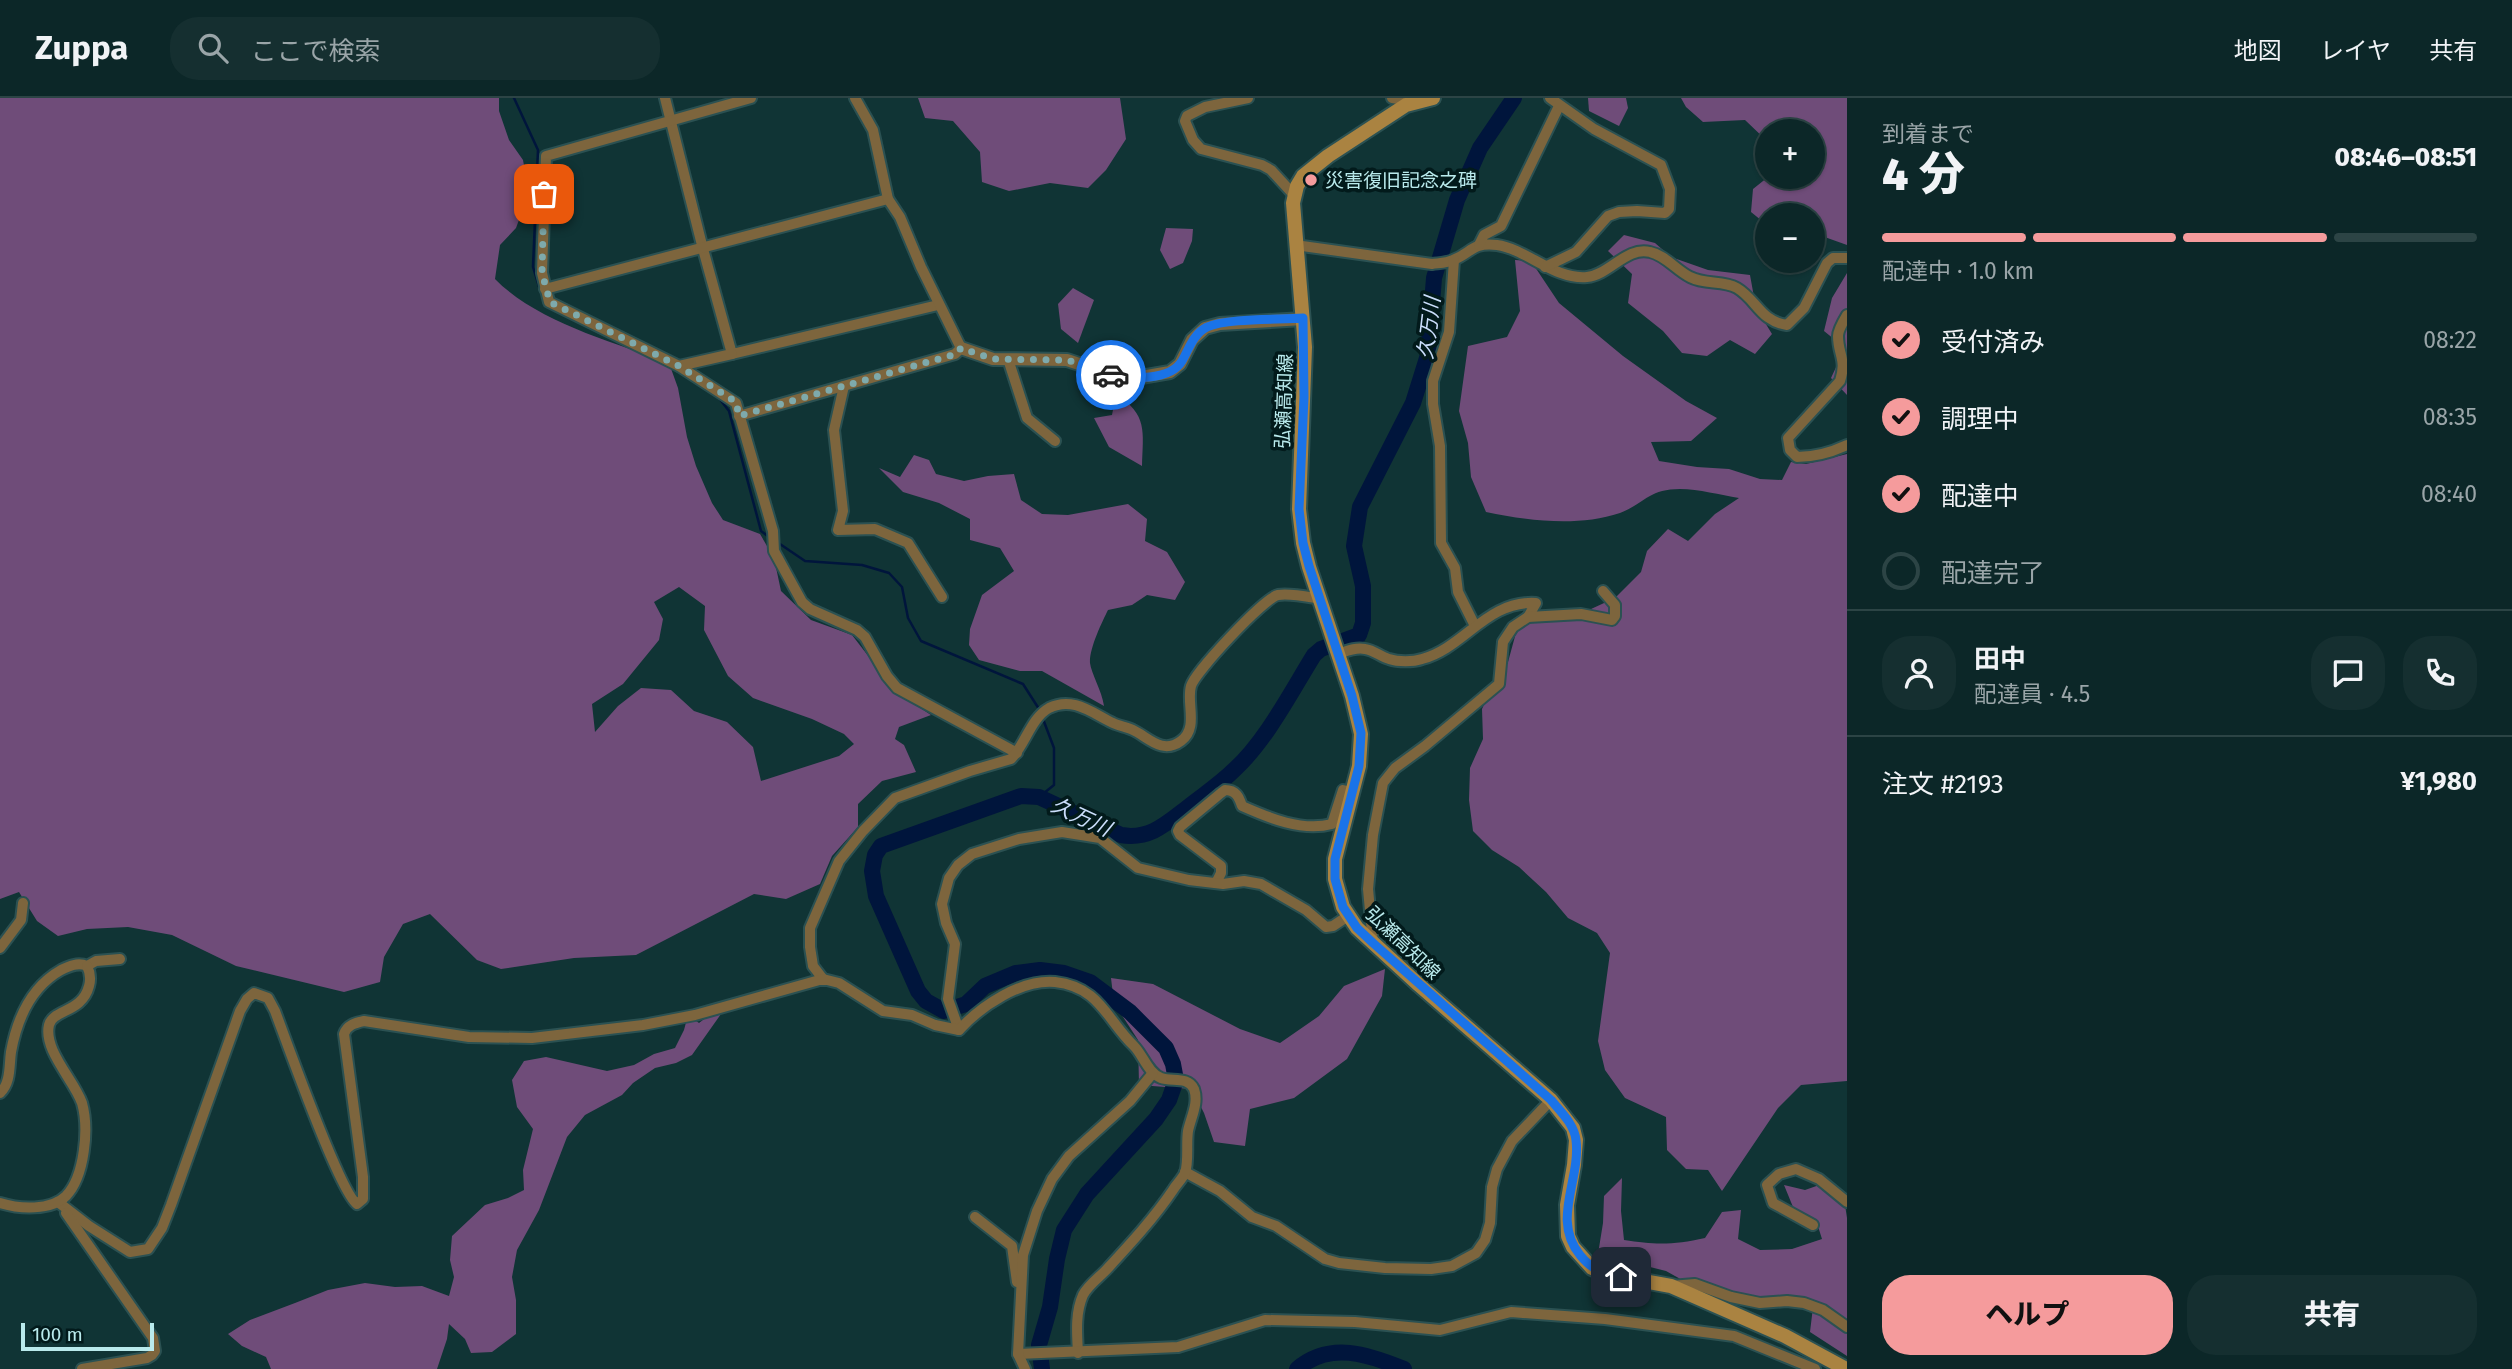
<!DOCTYPE html>
<html lang="ja">
<head>
<meta charset="utf-8">
<style>
	:root { --surface:#0c2728; --page:#152f30; --text:#f1f3f6; --muted:#9aa5a8; --line:#2c4445; --accent:#f59b9c }
	body { margin:0; font-family:"Fira Sans","Noto Sans JP",sans-serif; background:var(--page); color:var(--text); height:100vh; display:flex; flex-direction:column; font-size:26px; white-space:nowrap }
	* { box-sizing:border-box; margin:0 }
	p { font-size:23px; color:var(--muted) }
	.icon { flex:none; width:38px; height:38px; fill:none; stroke:currentColor; stroke-width:2; stroke-linecap:round; stroke-linejoin:round }
	.map { position:relative; flex:1; overflow:hidden }
	.side { display:flex; flex-direction:column; background:var(--surface); width:665px }
	.side>* { flex:none }
	.controls { position:absolute; left:1755px; top:21px; display:grid; gap:14px }
	.controls a { display:grid; place-items:center; width:70px; height:70px; border-radius:50%; background:var(--surface); box-shadow:0 2px 5px #0004,0 0 0 2px var(--line); font-size:35px }
	.scale { position:absolute; left:21px; bottom:18px; width:133px; box-sizing:border-box; padding-left:7px; border:4px solid #b9eaec; border-top:0; font-size:19px; line-height:24px; white-space:nowrap; color:#b9eaec; -webkit-text-stroke:5px #021a1b; paint-order:stroke }
	.pin { position:absolute; display:grid; place-items:center; width:60px; height:60px; color:#fff; margin:-30px; border-radius:14px; box-shadow:0 4px 10px #0006 }
	.courier { position:absolute; display:grid; place-items:center; width:70px; height:70px; margin:-35px; border:5px solid #1a73e8; border-radius:50%; background:#fff; color:#222; box-shadow:0 2px 9px #0007 }
	.head em { font-style:normal; font-weight:800 }
	.head div { display:flex; flex-direction:column-reverse }
	.head { display:flex; align-items:center; justify-content:space-between; height:119px; padding:0 35px }
	h1 { font-size:46px; font-weight:800; line-height:52px }
	.bar { display:grid; grid-template-columns:repeat(4,1fr); gap:10px 7px; align-content:center; height:84px; padding:0 35px }
	.bar i { height:9px; border-radius:5px; background:var(--line) }
	.bar .on { background:var(--accent) }
	.bar p { grid-column:span 4 }
	.line { display:flex; align-items:center; gap:18px; padding:0 35px; border-top:2px solid var(--line) }
	.line div { flex:1 }
	.round { display:grid; place-items:center; flex:none; width:74px; height:74px; border-radius:28px; background:var(--page) }
	ol { padding:0 35px; list-style:none }
	li { display:flex; align-items:center; gap:21px; height:77px }
	li p { margin-inline-start:auto }
	li .icon { padding:7px; border-radius:50%; background:var(--accent); color:#111; stroke-width:4 }
	li:last-child { color:var(--muted) }
	li i { width:38px; height:38px; border:4px solid var(--line); border-radius:50% }
	.cta { display:flex; gap:14px; margin-top:auto; padding:14px 35px }
	.cta a { flex:1; height:80px; border-radius:28px; background:var(--accent); color:#111; font-size:28px; font-weight:800; line-height:80px; text-align:center }
	.cta a+a { background:var(--page); color:var(--text) }
	header { display:flex; align-items:center; gap:42px; box-sizing:border-box; height:98px; padding:0 35px; background:var(--surface); border-bottom:2px solid var(--line) }
	header strong { font-size:33px }
	nav { display:flex; gap:38px; margin-inline-start:auto; font-size:24px }
	.search { width:490px; height:63px; background:var(--page); display:flex; align-items:center; gap:18px; box-sizing:border-box; padding:0 24px; border-radius:28px; color:var(--muted); font-size:26px }
	main { display:flex; flex:1; min-height:0 }
	.map>svg:first-child { display:block }
</style>
</head>
<body>
<header>
<strong>Zuppa</strong>
<div class="search"><svg class="icon" aria-label="search" viewBox="0 0 24 24"><circle cx="10" cy="10" r="6"/><path d="M15 15l6 6"/></svg>ここで検索</div>
<nav><a>地図</a><a>レイヤ</a><a>共有</a></nav>
</header>
<main>
<div class="map">
<svg width="1847" height="1271" viewBox="0 0 1847 1271">
	<rect width="100%" height="100%" fill="#103435"/>
	<!-- forest -->
	<g fill="#6f4c79" fill-rule="evenodd">
		<path d="M 0,0 L 499,0 L 499,13 L 509,42 L 523,62 L 529,95 L 516,130 L 500,147 L 495,181 C 537,224 613,244 669,265 L 678,290 L 687,339 L 696,368 L 712,405 L 723,422 L 760,436 L 774,460 L 781,493 L 811,522 L 852,537 L 896,594 L 931,617 L 899,629 L 895,641 L 904,647 L 916,674 L 882,683 L 858,706 L 858,729 L 832,758 L 820,786 L 786,801 L 754,796 L 636,857 L 574,860 L 501,871 L 477,862 L 430,816 L 403,826 L 384,859 L 380,884 L 344,894 L 236,868 L 172,837 L 128,829 L 87,831 L 58,838 L 37,823 L 19,794 L 0,801 ZM 679,489 L 705,508 L 704,532 L 728,578 L 753,600 L 812,621 L 844,636 L 854,646 L 839,658 L 761,683 L 753,649 L 727,624 L 694,613 L 671,592 L 641,590 L 618,608 L 595,634 L 592,606 L 623,586 L 659,542 L 663,521 L 654,504 Z"/>
		<path d="M 918,0 L 1120,0 L 1126,41 L 1106,72 L 1088,90 L 1050,85 L 1009,93 L 982,84 L 980,54 L 953,23 L 925,20 Z"/>
		<path d="M 1588,0 L 1626,0 L 1628,10 L 1619,28 L 1589,13 Z"/>
		<path d="M 1681,0 L 1847,0 L 1847,147 L 1819,137 L 1813,137 L 1813,117 L 1768,117 L 1767,127 L 1751,114 L 1753,91 L 1768,79 L 1813,79 L 1813,33 L 1768,33 L 1767,43 L 1745,22 L 1703,24 L 1686,9 Z"/>
		<path d="M 1166,130 L 1193,131 L 1192,143 L 1183,165 L 1170,171 L 1160,152 Z"/>
		<path d="M 1624,137 L 1655,145 L 1671,159 L 1708,172 L 1750,177 L 1756,210 L 1772,236 L 1755,256 L 1730,242 L 1707,258 L 1682,255 L 1663,233 L 1628,205 L 1632,176 L 1608,153 Z"/>
		<path d="M 1515,162 L 1531,163 L 1559,205 L 1623,258 L 1686,303 L 1717,320 L 1691,343 L 1651,344 L 1659,363 L 1697,369 L 1729,371 L 1760,381 L 1782,382 L 1791,364 L 1806,366 L 1847,356 L 1847,983 L 1801,987 L 1778,1010 L 1722,1093 L 1708,1072 L 1686,1071 L 1667,1052 L 1666,1019 L 1625,1000 L 1605,972 L 1598,943 L 1610,855 L 1597,835 L 1568,820 L 1546,794 L 1519,769 L 1492,752 L 1473,733 L 1469,702 L 1470,670 L 1483,641 L 1482,611 L 1492,590 L 1508,564 L 1517,531 L 1541,519 L 1591,511 L 1615,500 L 1641,474 L 1647,453 L 1668,431 L 1688,443 L 1715,416 L 1739,400 C 1720,397 1699,391 1680,391 C 1648,391 1644,406 1620,415 C 1578,429 1529,423 1486,414 L 1471,379 L 1468,345 L 1459,313 L 1468,248 L 1507,239 L 1520,213 Z"/>
		<path d="M 1847,175 L 1847,297 L 1831,280 L 1845,250 L 1824,233 L 1832,200 Z"/>
		<path d="M 1073,190 L 1094,202 L 1078,245 L 1061,231 L 1058,206 Z"/>
		<path d="M 1116,296 C 1148,317 1143,333 1142,368 L 1109,349 L 1094,320 L 1112,317 Z"/>
		<path d="M 914,357 L 929,362 L 936,376 L 964,383 L 988,378 L 1014,376 L 1021,402 L 1042,416 L 1068,417 L 1128,406 L 1147,421 L 1145,443 L 1167,454 L 1185,484 L 1175,502 L 1147,497 L 1132,507 L 1108,512 C 1102,524 1089,551 1090,565 C 1091,575 1102,593 1104,608 L 1042,573 L 1020,573 L 979,562 L 969,547 L 970,531 L 982,497 L 1014,473 L 1000,450 L 970,442 L 970,421 L 939,405 L 903,394 L 879,370 L 900,379 Z"/>
		<path d="M 1385,871 L 1382,898 L 1347,961 L 1294,1000 L 1250,1011 L 1245,1048 L 1214,1044 L 1204,1015 L 1192,991 L 1139,987 L 1138,942 L 1114,905 L 1111,880 L 1153,886 L 1240,931 L 1280,945 L 1319,918 L 1344,888 Z"/>
		<path d="M 712,915 L 721,916 L 692,957 L 676,965 L 655,970 L 633,985 L 622,997 L 585,1017 L 567,1039 L 539,1112 L 517,1152 L 512,1179 L 516,1202 L 516,1236 L 492,1254 L 471,1255 L 465,1241 L 449,1226 L 447,1241 L 437,1271 L 271,1271 L 266,1259 L 242,1248 L 228,1236 L 250,1222 L 295,1205 L 328,1192 L 365,1185 L 395,1189 L 422,1188 L 449,1198 L 454,1179 L 450,1162 L 452,1138 L 485,1107 L 508,1100 L 524,1092 L 523,1072 L 533,1031 L 517,1009 L 512,982 L 524,963 L 546,959 L 607,973 L 634,967 L 654,956 L 675,950 L 684,932 L 688,917 L 699,925 Z"/>
		<path d="M 1622,1080 L 1621,1113 L 1624,1142 C 1655,1147 1674,1147 1705,1140 L 1722,1114 L 1741,1112 L 1738,1141 L 1760,1152 L 1792,1151 L 1822,1141 L 1816,1122 L 1793,1109 L 1784,1087 L 1805,1092 L 1825,1085 L 1843,1094 L 1847,1120 L 1847,1258 L 1810,1234 L 1813,1209 L 1757,1202 L 1693,1188 L 1666,1173 L 1598,1156 L 1603,1125 L 1604,1098 Z"/>
	</g>
	<g fill="none" stroke-linecap="round" stroke-linejoin="round">
		<!-- stream -->
		<g stroke="#00153c" stroke-width="2.5">
			<path d="M 514,0 L 538,52 L 533,169 L 545,208 L 553,212"/>
			<path d="M 719,300 L 729,313 L 761,433 L 769,439"/>
			<path d="M 777,444 L 805,463 L 862,467 L 889,475 L 902,489 L 908,520 L 921,543 L 1023,586 L 1039,611"/>
			<path d="M 1039,699 L 1054,687 L 1054,650 L 1043,621"/>
		</g>
		<!-- river -->
		<g stroke="#00153c" stroke-width="16">
			<path d="M 1042,1271 L 1039,1247 L 1050,1209 L 1057,1161 L 1064,1132 L 1087,1096 L 1156,1021 L 1169,1002 L 1176,982 L 1173,966 L 1166,950 L 1130,914 L 1090,884 L 1064,875 L 1040,872 L 1016,875 L 985,888 L 966,906 L 944,913 L 926,903 L 918,893 L 876,798 L 872,773 L 875,757 L 881,748 L 1021,698 L 1039,699 L 1121,737 C 1149,742 1166,726 1188,709 C 1203,697 1220,686 1234,672 C 1266,643 1291,594 1314,557 L 1321,551 L 1359,537 L 1363,525 L 1363,488 L 1354,448 L 1360,409 L 1413,305 L 1428,257 L 1434,180 L 1457,102 L 1480,50 L 1514,0"/>
			<path d="M 1297,1271 C 1330,1243 1368,1256 1404,1271"/>
		</g>
		<defs>
			<g id="minor">
				<path d="M 665,0 L 703,151 L 732,256 L 938,207"/>
				<path d="M 751,0 L 546,58 L 542,175 L 549,204 L 679,268 L 736,305 L 773,433 L 774,453 L 802,504 L 810,511 L 857,532 L 865,539 L 887,578 L 897,590 L 1017,655"/>
				<path d="M 1248,0 L 1205,9 L 1187,18 L 1185,23 L 1193,42 L 1201,51 L 1262,67 L 1271,72 L 1294,97"/>
				<path d="M 1392,0 L 1399,1 L 1406,7"/>
				<path d="M 1295,147 L 1432,166 C 1439,165 1447,165 1453,162 C 1472,155 1471,144 1497,147 C 1527,151 1554,182 1587,179 C 1609,177 1627,148 1650,154 C 1665,157 1676,172 1690,179 C 1705,187 1723,182 1737,190 C 1757,202 1760,223 1787,227 L 1804,210 L 1827,165 L 1833,160 L 1847,160"/>
				<path d="M 1479,147 L 1484,137 L 1501,128 L 1559,8"/>
				<path d="M 1454,162 L 1449,234 L 1433,283 L 1433,306 L 1440,348 L 1441,445 L 1455,470 L 1458,494 L 1475,528"/>
				<path d="M 1545,169 L 1576,154 L 1608,118 L 1619,114 L 1637,113 L 1665,115 L 1669,111 L 1670,91 L 1661,67 L 1594,31 L 1550,0"/>
				<path d="M 545,191 L 888,101"/>
				<path d="M 1847,217 C 1844,222 1838,232 1838,238 C 1838,257 1847,261 1840,283 L 1788,340 L 1790,352 L 1797,359 C 1816,359 1830,355 1847,347"/>
				<path d="M 1008,261 L 1027,320 L 1055,343"/>
				<path d="M 679,268 L 732,256"/>
				<path d="M 844,288 L 834,332 L 843,413 L 838,432 L 875,431 L 908,445 L 942,499"/>
				<path d="M 739,318 L 955,256 L 961,250 L 921,169 L 900,119 L 888,101 L 873,32 L 855,0"/>
				<path d="M 1338,556 C 1347,553 1355,549 1365,551 C 1374,552 1381,559 1389,561 C 1398,564 1413,564 1422,561 C 1464,550 1487,502 1536,505 L 1528,519"/>
				<path d="M 1216,785 L 1221,775 L 1221,768 L 1180,737 L 1178,733 L 1180,729 L 1221,695 L 1225,692 C 1236,692 1239,699 1242,708 C 1269,720 1302,734 1332,726 L 1343,692 L 1351,694"/>
				<path d="M 1373,845 L 1368,791 L 1373,737 L 1383,685 L 1395,670 L 1425,648 L 1499,586 L 1503,544 L 1513,529 L 1528,519 L 1581,516 L 1612,522 L 1615,518 L 1615,507 L 1603,493"/>
				<path d="M 0,850 L 21,822 L 23,805"/>
				<path d="M 823,881 L 813,868 L 810,849 L 810,830 L 839,763 L 863,733 L 895,700 L 970,673 L 1011,661 C 1025,647 1031,620 1049,610 C 1073,598 1092,615 1113,625 C 1119,628 1127,629 1133,632 C 1148,639 1162,657 1181,643 C 1199,630 1186,605 1191,588 C 1195,574 1264,500 1278,497 C 1291,495 1308,499 1321,501"/>
				<path d="M 959,932 L 948,901 L 955,846 L 946,825 L 942,806 L 949,780 L 958,767 L 972,756 L 1019,741 L 1062,734 L 1100,740 L 1138,770 L 1189,782 L 1223,786 L 1244,783 L 1261,786 L 1306,812 L 1326,829 L 1333,828 L 1348,818"/>
				<path d="M 0,995 C 11,985 9,968 11,954 C 17,921 31,889 61,872 C 69,868 78,864 87,868 L 96,863 L 120,861"/>
				<path d="M 1185,1074 L 1220,1093 L 1252,1119 L 1276,1128 L 1325,1161 L 1339,1165 L 1385,1170 L 1431,1171 L 1452,1168 L 1476,1155 L 1485,1142 L 1490,1125 L 1492,1089 L 1497,1071 L 1512,1043 L 1551,1002"/>
				<path d="M 58,1104 L 89,1128 L 130,1154 L 148,1151 L 162,1130 L 171,1107 L 240,913 L 247,901 L 254,895 L 268,900 L 275,913 C 286,942 340,1095 357,1106 L 363,1101 L 363,1079 L 344,936 C 347,927 355,925 364,923 L 469,939 L 532,940 L 643,927 L 695,917 L 823,881 L 839,885 L 883,913 L 912,917 L 935,927 L 959,932 C 981,908 1021,881 1055,884 C 1100,889 1106,921 1134,948 C 1143,957 1148,975 1161,980 C 1172,984 1188,978 1194,991 C 1199,1005 1191,1019 1188,1033 C 1186,1046 1189,1063 1185,1075 C 1182,1081 1176,1087 1173,1092 C 1154,1120 1131,1145 1108,1170 C 1101,1178 1088,1187 1083,1197 C 1075,1215 1077,1236 1078,1255"/>
				<path d="M 0,1105 C 19,1111 51,1113 66,1098 C 85,1078 89,1030 82,1005 C 74,982 43,952 49,927 C 53,911 82,915 89,888 C 91,881 90,874 87,868"/>
				<path d="M 66,1115 L 153,1240 L 155,1253 L 152,1257 L 147,1260 L 82,1271"/>
				<path d="M 975,1119 L 1012,1148 L 1017,1184"/>
				<path d="M 1813,1127 L 1773,1105 L 1767,1087 L 1779,1076 L 1796,1071 L 1819,1081 L 1847,1104"/>
				<path d="M 1671,1188 L 1695,1186 L 1731,1199 L 1760,1205 L 1787,1203 L 1804,1205 L 1823,1212 L 1847,1229"/>
				<path d="M 1018,1256 L 1178,1249 L 1265,1222 L 1355,1224 L 1440,1232 L 1511,1214 L 1605,1221 L 1734,1238 L 1815,1271"/>
				<path d="M 1025,1271 L 1018,1256 L 1023,1157 L 1037,1113 L 1052,1081 L 1069,1058 L 1130,1003 L 1153,975"/>
			</g>
			<path id="tertiary" d="M 961,250 L 993,261 L 1067,262 L 1115,278 L 1141,279 L 1170,274 L 1180,266 L 1192,242 L 1205,230 L 1220,226 L 1303,221"/>
			<path id="secondary" d="M 1433,0 L 1406,7 L 1328,58 L 1303,78 L 1297,88 L 1293,105 L 1305,249 L 1299,411 L 1303,445 L 1309,469 L 1352,598 L 1361,636 L 1359,668 L 1335,761 L 1335,781 L 1343,809 L 1357,830 L 1419,887 L 1551,1002 L 1573,1030 L 1576,1042 L 1574,1067 L 1567,1107 L 1568,1138 L 1573,1149 L 1592,1170 L 1605,1176 L 1671,1188 L 1785,1238 L 1846,1271"/>
		</defs>
		<!-- minor casing -->
		<use href="#minor" stroke="#2b5152" stroke-width="14"/>
		<!-- tertiary casing -->
		<use href="#tertiary" stroke="#2b5152" stroke-width="16"/>
		<!-- secondary casing -->
		<use href="#secondary" stroke="#2b5152" stroke-width="18"/>
		<!-- minor -->
		<use href="#minor" stroke="#7d653d" stroke-width="10"/>
		<!-- tertiary -->
		<use href="#tertiary" stroke="#7d653d" stroke-width="12"/>
		<!-- secondary -->
		<use href="#secondary" stroke="#aa8341" stroke-width="14"/>
	</g>
	<g fill="none" stroke-linecap="round" stroke-linejoin="round">
		<!-- done -->
		<path stroke="#7eaaac" stroke-width="7" stroke-dasharray="0 12.6" d="M 544,96 L 542,175 L 550,204 L 679,268 L 736,304 L 739,318 L 956,256 L 961,250 L 993,261 L 1067,262 L 1111,277"/>
		<!-- route -->
		<path stroke="#1a73e8" stroke-width="9" d="M 1111,277 C 1131,281 1170,283 1182,263 C 1189,251 1193,236 1207,229 C 1227,220 1279,222 1303,220 L 1304,299 L 1299,411 L 1303,445 L 1309,468 L 1352,598 L 1361,635 L 1359,668 L 1335,761 L 1335,781 L 1343,809 L 1357,830 L 1373,845 L 1551,1002 C 1561,1014 1574,1026 1576,1042 C 1581,1082 1551,1122 1580,1157 C 1591,1171 1603,1176 1621,1179"/>
	</g>
	<!-- markers -->
	<circle fill="#f59b9c" stroke="#021a1b" stroke-width="2.5" cx="1311" cy="82" r="7"/>
	<g text-anchor="middle" dominant-baseline="central" stroke-width="7" stroke-linejoin="round" paint-order="stroke">
		<!-- poi labels -->
		<g font-size="19" fill="#b9eaec" stroke="#021a1b" text-anchor="start">
			<text x="1325" y="82">災害復旧記念之碑</text>
		</g>
		<!-- street labels -->
		<g font-size="19" fill="#b9eaec" stroke="#021a1b">
			<text transform="translate(1284 303) rotate(-88)">弘瀬高知線</text>
			<text transform="translate(1403 845) rotate(44)">弘瀬高知線</text>
		</g>
		<!-- water labels -->
		<g font-size="21" font-style="italic" fill="#cbdefb" stroke="#021a1b">
			<text transform="translate(1429 230) rotate(-83)">久万川</text>
			<text transform="translate(1081 719) rotate(25)">久万川</text>
		</g>
	</g>
</svg>
<div class="controls">
<a>+</a>
<a>−</a>
</div>
<div class="scale">100 m</div>
<div class="pin" style="left:544px;top:96px;background:#ea580c"><svg class="icon" aria-label="bag" viewBox="0 0 24 24"><path d="M5 8h14l-1 12H6zM9 8a3 3 0 0 1 6 0"/></svg></div>
<div class="pin" style="left:1621px;top:1179px;background:#1f2937"><svg class="icon" aria-label="home" viewBox="0 0 24 24"><path d="M3 11l9-7 9 7M6 9v11h12V9"/></svg></div>
<div class="courier" style="left:1111px;top:277px"><svg class="icon" aria-label="car" viewBox="0 0 24 24"><path d="M5 17H2v-5l4-1 3-4h7l3 4 3 1v5h-3M9 17h6M6 11h13"/><circle cx="7" cy="17" r="2"/><circle cx="17" cy="17" r="2"/></svg></div>
</div>
<section class="side">
<div class="head"><div><h1>4 分</h1><p>到着まで</p></div><em>08:46–08:51</em></div>
<div class="bar"><i class="on"></i><i class="on"></i><i class="on"></i><i></i><p>配達中 · 1.0 km</p></div>
<ol>
<li><svg class="icon" aria-label="check" viewBox="0 0 24 24"><path d="M5 12l5 5 9-10"/></svg>受付済み<p>08:22</p></li>
<li><svg class="icon" aria-label="check" viewBox="0 0 24 24"><path d="M5 12l5 5 9-10"/></svg>調理中<p>08:35</p></li>
<li><svg class="icon" aria-label="check" viewBox="0 0 24 24"><path d="M5 12l5 5 9-10"/></svg>配達中<p>08:40</p></li>
<li><i></i>配達完了</li>
</ol>
<div class="line" style="height:126px"><a class="round"><svg class="icon" aria-label="person" viewBox="0 0 24 24"><circle cx="12" cy="8" r="4"/><path d="M4 21q1-7 8-7t8 7"/></svg></a><div><b>田中</b><p>配達員 · 4.5</p></div><a class="round"><svg class="icon" aria-label="chat" viewBox="0 0 24 24"><path d="M4 5h16v11H9l-5 4z"/></svg></a><a class="round"><svg class="icon" aria-label="phone" viewBox="0 0 24 24"><path d="M5 4h4l2 5-3 2q2 4 5 5l2-3 5 2v4C11 20 4 13 5 4z"/></svg></a></div>
<div class="line" style="height:91px"><div>注文 #2193</div><b>¥1,980</b></div>
<div class="cta"><a>ヘルプ</a><a>共有</a></div>
</section>
</main>
</body>
</html>
